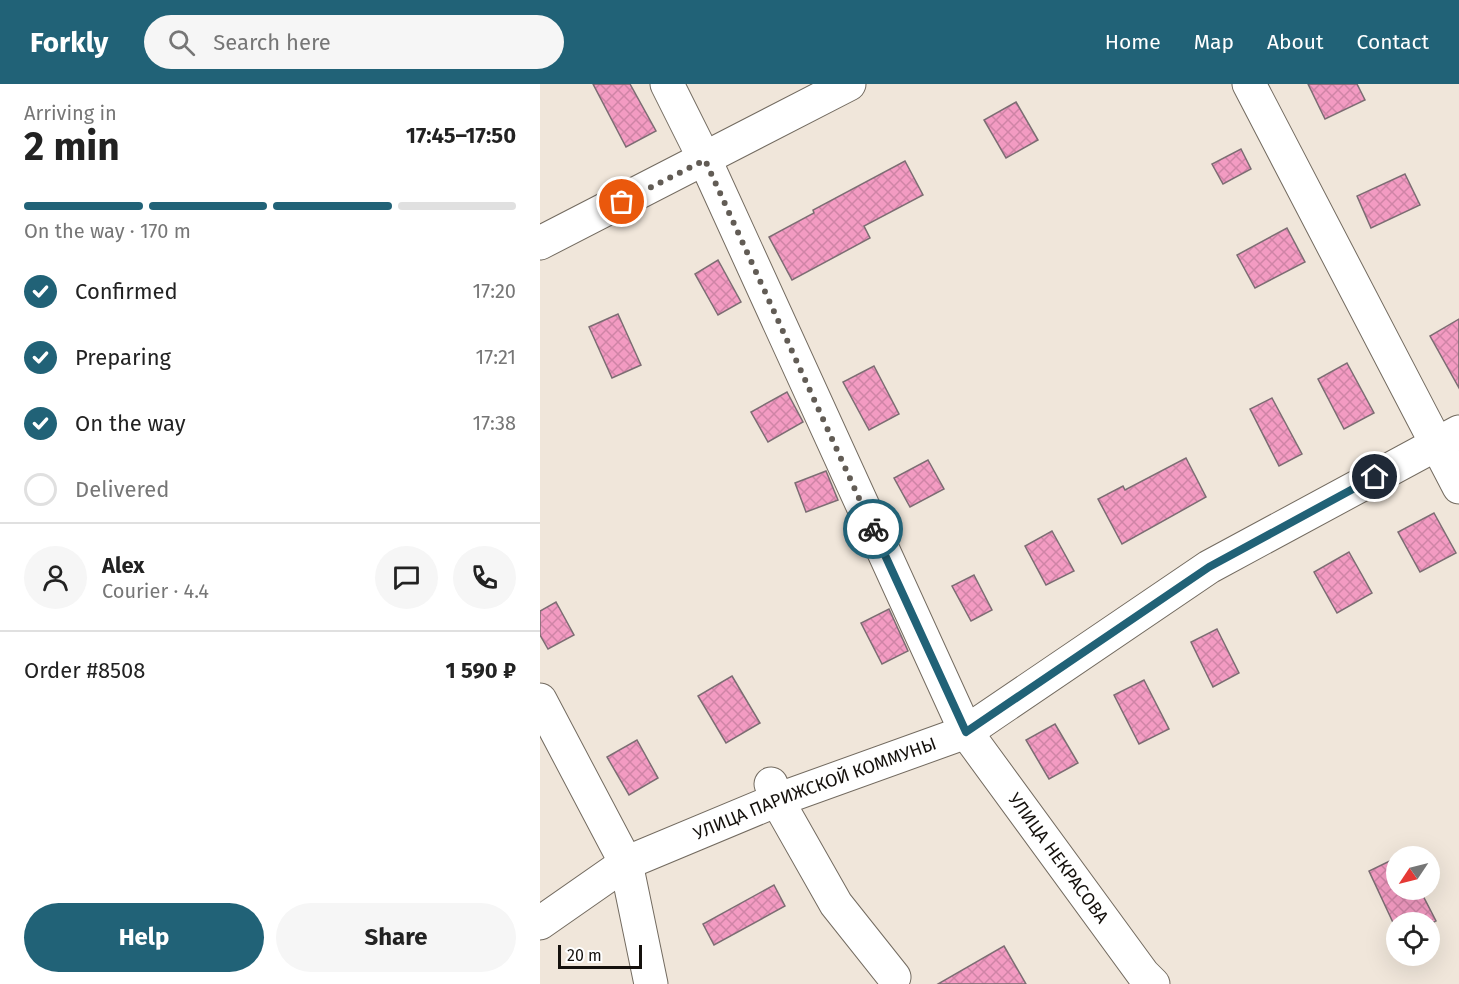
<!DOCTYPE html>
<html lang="en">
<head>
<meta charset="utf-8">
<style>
	:root { --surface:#fff; --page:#f6f6f6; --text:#222; --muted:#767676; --line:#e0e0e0; --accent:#216277 }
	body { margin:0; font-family:"Fira Sans",sans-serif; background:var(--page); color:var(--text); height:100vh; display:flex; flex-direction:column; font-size:22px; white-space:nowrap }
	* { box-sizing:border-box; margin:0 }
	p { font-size:20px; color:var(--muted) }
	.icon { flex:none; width:33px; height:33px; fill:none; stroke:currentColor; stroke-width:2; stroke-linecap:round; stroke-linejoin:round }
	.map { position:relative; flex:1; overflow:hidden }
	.panel { display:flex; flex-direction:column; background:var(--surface); width:540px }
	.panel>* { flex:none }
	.needle { width:39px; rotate:235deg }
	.fabs { position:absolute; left:846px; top:762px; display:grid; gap:12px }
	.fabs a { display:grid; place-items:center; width:54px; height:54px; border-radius:50%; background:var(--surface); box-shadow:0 6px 24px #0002; font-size:30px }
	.scale { position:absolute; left:18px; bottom:15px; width:84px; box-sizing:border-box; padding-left:6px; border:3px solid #15110d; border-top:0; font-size:16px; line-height:21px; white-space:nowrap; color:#15110d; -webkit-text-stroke:4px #fff; paint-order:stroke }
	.pin { position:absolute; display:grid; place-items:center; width:51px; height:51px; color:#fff; margin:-26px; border:3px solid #fff; border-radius:50%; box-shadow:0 2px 6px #0007 }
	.courier { position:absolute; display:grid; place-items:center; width:60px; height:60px; margin:-30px; border:4px solid #216277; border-radius:50%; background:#fff; color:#222; box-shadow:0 2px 8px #0007 }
	.summary em { font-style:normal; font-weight:700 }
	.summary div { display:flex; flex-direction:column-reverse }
	.summary { display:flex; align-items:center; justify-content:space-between; height:102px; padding:0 24px }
	h1 { font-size:39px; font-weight:700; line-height:45px }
	.bar { display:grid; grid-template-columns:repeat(4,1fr); gap:9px 6px; align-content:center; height:72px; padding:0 24px }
	.bar i { height:8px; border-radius:4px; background:var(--line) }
	.bar .on { background:var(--accent) }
	.bar p { grid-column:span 4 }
	.line { display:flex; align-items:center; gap:15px; padding:0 24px; border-top:2px solid var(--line) }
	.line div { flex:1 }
	.round { display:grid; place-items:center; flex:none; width:63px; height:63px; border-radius:32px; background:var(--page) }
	ol { padding:0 24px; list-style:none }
	li { display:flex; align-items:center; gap:18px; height:66px }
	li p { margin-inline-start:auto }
	li .icon { padding:6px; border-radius:50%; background:var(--accent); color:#fff; stroke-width:4 }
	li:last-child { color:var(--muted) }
	li i { width:33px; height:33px; border:3px solid var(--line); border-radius:50% }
	.action { display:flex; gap:12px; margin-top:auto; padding:12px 24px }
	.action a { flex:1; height:69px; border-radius:36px; background:var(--accent); color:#fff; font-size:24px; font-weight:700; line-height:69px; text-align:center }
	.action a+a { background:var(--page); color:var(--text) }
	header { display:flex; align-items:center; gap:36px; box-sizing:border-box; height:84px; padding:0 30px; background:var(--accent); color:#fff }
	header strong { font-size:28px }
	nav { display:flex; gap:33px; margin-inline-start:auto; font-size:21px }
	.search { width:420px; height:54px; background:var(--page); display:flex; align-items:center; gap:15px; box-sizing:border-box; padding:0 21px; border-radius:33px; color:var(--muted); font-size:22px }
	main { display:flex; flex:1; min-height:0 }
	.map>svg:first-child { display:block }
</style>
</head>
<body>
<header>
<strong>Forkly</strong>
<div class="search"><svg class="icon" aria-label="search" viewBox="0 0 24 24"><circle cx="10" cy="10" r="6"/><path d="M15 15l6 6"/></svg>Search here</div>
<nav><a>Home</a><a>Map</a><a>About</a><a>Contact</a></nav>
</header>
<main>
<section class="panel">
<div class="summary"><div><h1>2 min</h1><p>Arriving in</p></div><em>17:45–17:50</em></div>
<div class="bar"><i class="on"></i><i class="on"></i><i class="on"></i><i></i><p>On the way · 170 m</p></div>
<ol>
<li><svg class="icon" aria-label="check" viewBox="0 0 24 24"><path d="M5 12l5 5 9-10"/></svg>Confirmed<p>17:20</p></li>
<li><svg class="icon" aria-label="check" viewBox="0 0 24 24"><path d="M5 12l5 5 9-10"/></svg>Preparing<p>17:21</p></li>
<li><svg class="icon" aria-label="check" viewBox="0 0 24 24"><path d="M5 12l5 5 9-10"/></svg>On the way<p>17:38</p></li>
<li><i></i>Delivered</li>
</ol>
<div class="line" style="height:108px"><a class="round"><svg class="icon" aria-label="person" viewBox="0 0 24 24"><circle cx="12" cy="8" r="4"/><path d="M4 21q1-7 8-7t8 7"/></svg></a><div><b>Alex</b><p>Courier · 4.4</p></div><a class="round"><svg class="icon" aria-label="chat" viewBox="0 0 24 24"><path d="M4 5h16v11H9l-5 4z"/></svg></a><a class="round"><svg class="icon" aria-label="phone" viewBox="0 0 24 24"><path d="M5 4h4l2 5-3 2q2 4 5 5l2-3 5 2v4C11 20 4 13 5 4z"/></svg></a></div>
<div class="line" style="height:78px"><div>Order #8508</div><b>1 590 ₽</b></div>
<div class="action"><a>Help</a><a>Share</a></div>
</section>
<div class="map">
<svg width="919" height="900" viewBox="0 0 919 900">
	<defs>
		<pattern id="building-cross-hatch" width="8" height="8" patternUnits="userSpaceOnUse" patternTransform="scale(1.5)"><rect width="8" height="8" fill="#f39bc2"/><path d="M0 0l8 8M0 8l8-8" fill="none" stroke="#cf84a6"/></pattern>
	</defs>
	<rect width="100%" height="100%" fill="#f0e6da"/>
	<!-- building -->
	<g fill="url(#building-cross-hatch)" stroke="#7c6d73" stroke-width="1.5">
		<path d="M 53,0 L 90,0 L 116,47 L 86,63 Z"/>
		<path d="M 768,0 L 817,0 L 825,16 L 785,35 Z"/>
		<path d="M 476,18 L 498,56 L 466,74 L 444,36 Z"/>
		<path d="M 701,65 L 711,85 L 683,100 L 672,80 Z"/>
		<path d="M 365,77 L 383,111 L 324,142 L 330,154 L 252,196 L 229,153 L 274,129 L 273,126 Z"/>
		<path d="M 865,90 L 880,121 L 831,144 L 817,112 Z"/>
		<path d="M 747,144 L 765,178 L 715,204 L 697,171 Z"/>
		<path d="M 178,176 L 201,218 L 178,231 L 155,190 Z"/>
		<path d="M 78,230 L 101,281 L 72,294 L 49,243 Z"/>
		<path d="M 919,235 L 919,304 L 890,252 Z"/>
		<path d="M 807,279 L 834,329 L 804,345 L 778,295 Z"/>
		<path d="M 334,282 L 359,330 L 329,346 L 303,298 Z"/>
		<path d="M 247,308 L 263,338 L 228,358 L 211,328 Z"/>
		<path d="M 732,314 L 762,370 L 739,382 L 710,325 Z"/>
		<path d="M 646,374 L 666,413 L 582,460 L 558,415 L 583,402 L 585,406 Z"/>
		<path d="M 388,376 L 404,405 L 370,423 L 354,394 Z"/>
		<path d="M 286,387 L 298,416 L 266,428 L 255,399 Z"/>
		<path d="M 894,429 L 916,469 L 880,488 L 858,448 Z"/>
		<path d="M 512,447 L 534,487 L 506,501 L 485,462 Z"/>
		<path d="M 809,468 L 832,509 L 797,529 L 774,488 Z"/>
		<path d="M 434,491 L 452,526 L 431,537 L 412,502 Z"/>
		<path d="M 16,518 L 34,551 L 8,565 L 0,551 L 0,527 Z"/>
		<path d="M 349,525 L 368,567 L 342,580 L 321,539 Z"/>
		<path d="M 677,545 L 699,589 L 673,603 L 651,558 Z"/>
		<path d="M 192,592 L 220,639 L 186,659 L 158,612 Z"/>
		<path d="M 604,596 L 629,645 L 599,660 L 574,611 Z"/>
		<path d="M 515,640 L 538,679 L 509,695 L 486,656 Z"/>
		<path d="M 97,656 L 118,694 L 89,711 L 67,673 Z"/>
		<path d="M 856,774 L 856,806 L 880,806 L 896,837 L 890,840 L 890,838 L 856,838 L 856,845 L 829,787 Z"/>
		<path d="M 234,801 L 245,822 L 174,861 L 163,840 Z"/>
		<path d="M 464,862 L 486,900 L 398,900 Z"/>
	</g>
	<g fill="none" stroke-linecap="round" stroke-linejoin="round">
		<defs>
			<g id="minor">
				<path id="s1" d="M 127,0 L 165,76 L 426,648 L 603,890 L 613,900"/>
				<path d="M 709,0 L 919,403"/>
				<path d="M 0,159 L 309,0"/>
				<path d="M 0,616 L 86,779 L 111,900"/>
				<path d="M 231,700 L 237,716 L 296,820 L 354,893"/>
				<path id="s2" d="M 0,839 L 86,779 L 237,716 L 426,648 L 669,483 L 919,348"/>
			</g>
		</defs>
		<!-- minor casing -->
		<use href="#minor" stroke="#736b60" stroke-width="35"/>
		<!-- minor -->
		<use href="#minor" stroke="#fff" stroke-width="33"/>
	</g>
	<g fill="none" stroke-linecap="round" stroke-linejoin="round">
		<!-- done -->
		<path stroke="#625c55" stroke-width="6" stroke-dasharray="0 10.8" d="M 82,118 L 165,76 L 333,445"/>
		<!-- route -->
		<path stroke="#216277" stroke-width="8" d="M 333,445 L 426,648 L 669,483 L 835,393"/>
	</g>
	<g text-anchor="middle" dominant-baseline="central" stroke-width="4.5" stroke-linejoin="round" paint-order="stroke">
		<!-- street labels -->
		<g font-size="18" fill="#15110d" stroke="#fff">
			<text stroke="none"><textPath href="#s2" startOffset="308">УЛИЦА ПАРИЖСКОЙ КОММУНЫ</textPath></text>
			<text stroke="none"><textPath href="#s1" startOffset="870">УЛИЦА НЕКРАСОВА</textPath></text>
		</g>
	</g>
</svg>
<div class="fabs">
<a><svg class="needle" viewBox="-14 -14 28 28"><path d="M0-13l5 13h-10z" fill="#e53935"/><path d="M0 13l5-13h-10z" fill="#767676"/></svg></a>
<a><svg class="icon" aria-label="locate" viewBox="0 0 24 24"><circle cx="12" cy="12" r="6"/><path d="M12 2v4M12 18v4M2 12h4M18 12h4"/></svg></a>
</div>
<div class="scale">20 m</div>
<div class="pin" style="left:82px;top:118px;background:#ea580c"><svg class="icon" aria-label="bag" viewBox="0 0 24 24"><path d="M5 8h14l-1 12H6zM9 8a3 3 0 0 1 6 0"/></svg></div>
<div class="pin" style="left:835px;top:393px;background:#1f2937"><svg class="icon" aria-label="home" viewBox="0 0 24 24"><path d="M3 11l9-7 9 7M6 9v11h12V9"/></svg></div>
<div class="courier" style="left:333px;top:445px"><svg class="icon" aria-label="bike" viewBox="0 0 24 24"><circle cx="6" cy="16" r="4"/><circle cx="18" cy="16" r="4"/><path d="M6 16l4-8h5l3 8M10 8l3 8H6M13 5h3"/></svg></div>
</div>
</main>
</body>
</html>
